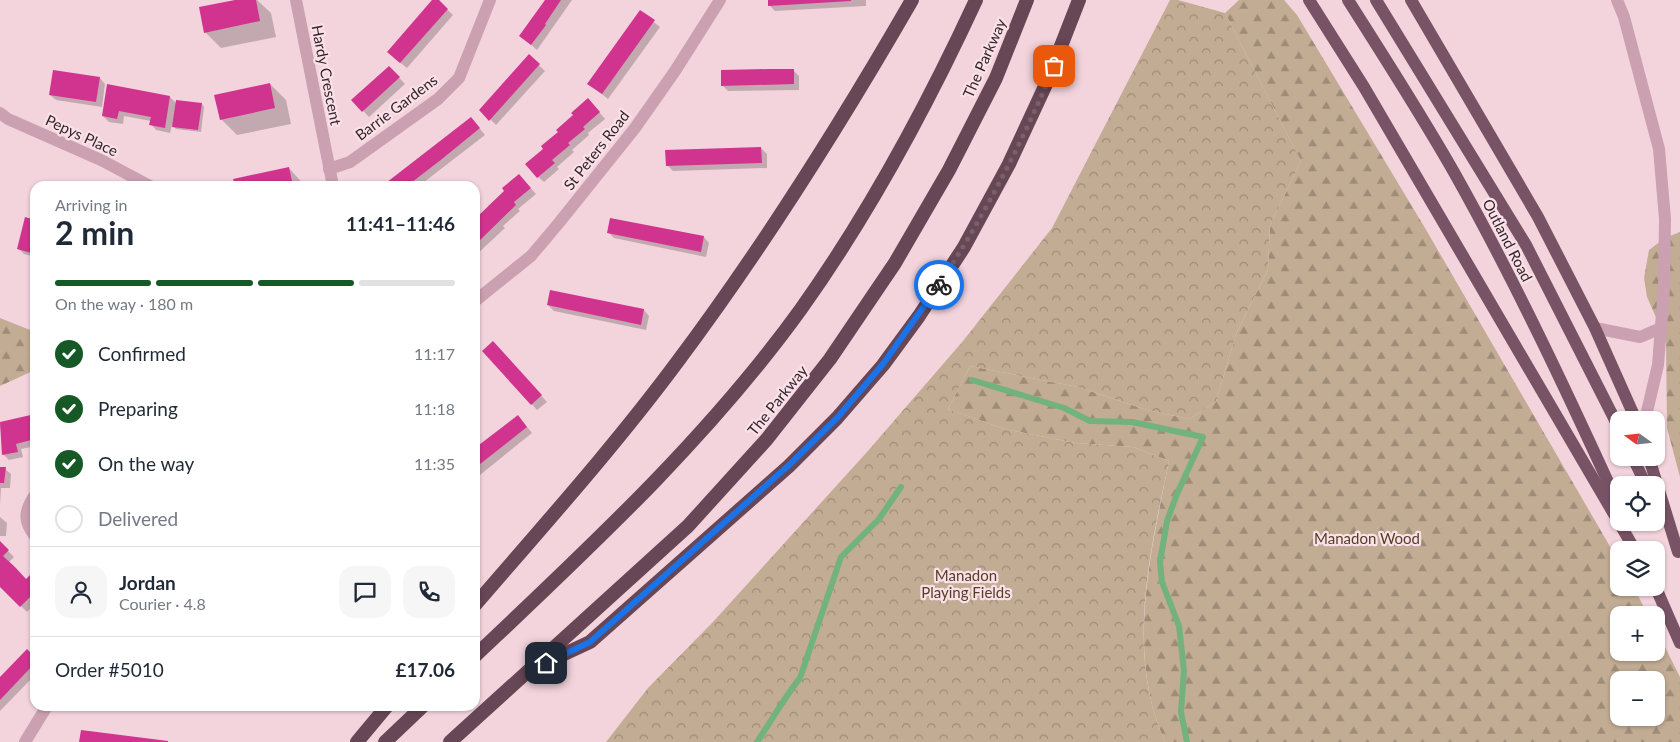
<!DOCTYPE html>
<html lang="en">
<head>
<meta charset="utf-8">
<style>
	:root { --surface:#fff; --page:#f6f6f7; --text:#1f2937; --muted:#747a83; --line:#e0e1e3; --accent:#165926 }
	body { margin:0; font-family:Lato,sans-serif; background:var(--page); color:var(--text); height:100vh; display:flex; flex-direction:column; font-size:19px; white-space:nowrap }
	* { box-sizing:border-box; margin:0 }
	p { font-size:16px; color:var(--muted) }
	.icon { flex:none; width:28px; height:28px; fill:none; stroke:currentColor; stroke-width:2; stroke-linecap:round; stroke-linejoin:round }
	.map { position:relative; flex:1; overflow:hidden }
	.drawer { position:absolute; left:30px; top:181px; width:450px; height:530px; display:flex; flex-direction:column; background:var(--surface); border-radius:15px; box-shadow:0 1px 4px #0004 }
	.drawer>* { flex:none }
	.needle { width:32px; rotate:285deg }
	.controls { position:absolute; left:1610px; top:411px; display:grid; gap:10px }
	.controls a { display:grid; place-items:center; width:55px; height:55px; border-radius:10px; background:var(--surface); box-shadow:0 1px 4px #0004; font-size:25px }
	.pin { position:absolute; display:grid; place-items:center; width:42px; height:42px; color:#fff; margin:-21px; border-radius:10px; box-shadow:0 2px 8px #0006 }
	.courier { position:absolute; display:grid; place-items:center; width:50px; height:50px; margin:-25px; border:4px solid #1a73e8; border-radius:50%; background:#fff; color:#222; box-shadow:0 1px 6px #0007 }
	.summary em { font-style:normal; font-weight:700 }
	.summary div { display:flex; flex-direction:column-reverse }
	.summary { display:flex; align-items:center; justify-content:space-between; height:85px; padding:0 25px }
	h1 { font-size:32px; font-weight:700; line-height:38px }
	.bar { display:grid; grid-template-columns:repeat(4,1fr); gap:8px 5px; align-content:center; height:60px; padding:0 25px }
	.bar i { height:6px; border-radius:4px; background:var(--line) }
	.bar .active { background:var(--accent) }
	.bar p { grid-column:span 4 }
	.line { display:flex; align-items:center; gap:12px; padding:0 25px; border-top:1px solid var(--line) }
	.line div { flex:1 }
	.round { display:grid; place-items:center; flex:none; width:52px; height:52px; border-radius:15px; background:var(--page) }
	ol { padding:0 25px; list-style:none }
	li { display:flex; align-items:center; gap:15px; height:55px }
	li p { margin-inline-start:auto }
	li .icon { padding:5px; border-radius:50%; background:var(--accent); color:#fff; stroke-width:4 }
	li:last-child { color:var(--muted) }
	li i { width:28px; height:28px; border:2px solid var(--line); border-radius:50% }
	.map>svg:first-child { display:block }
</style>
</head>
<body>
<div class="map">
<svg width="1680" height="742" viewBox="0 0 1680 742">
	<defs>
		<pattern id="forest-firs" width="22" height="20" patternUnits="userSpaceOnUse" patternTransform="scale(1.25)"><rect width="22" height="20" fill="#c2ac94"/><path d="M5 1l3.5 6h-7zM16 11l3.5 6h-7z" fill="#9e8c79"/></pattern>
		<pattern id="park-crowns" width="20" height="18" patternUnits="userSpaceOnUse" patternTransform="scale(1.25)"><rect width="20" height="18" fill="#c2ac94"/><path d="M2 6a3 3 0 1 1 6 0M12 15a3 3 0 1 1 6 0" fill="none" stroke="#9e8c79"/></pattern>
	</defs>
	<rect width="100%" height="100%" fill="#f3d4dd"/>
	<!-- forest -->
	<g fill="url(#forest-firs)" fill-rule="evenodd">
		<path d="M 1239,0 L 1284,0 L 1297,15 L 1425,228 L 1619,562 L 1619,588 L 1634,588 L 1648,615 L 1619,615 L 1619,652 L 1656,652 L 1656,629 L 1680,677 L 1680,742 L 1165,742 C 1125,653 1151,552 1169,461 L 1133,447 L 1076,443 L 1004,429 L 948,409 L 970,366 L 1078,387 L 1147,410 L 1189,419 L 1216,402 L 1236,334 L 1268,269 L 1270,225 L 1301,161 L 1225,13 ZM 1619,680 L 1656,680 L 1656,718 L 1619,718 Z"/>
		<path d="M 1680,232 L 1680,477 L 1667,428 L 1666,340 L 1647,297 L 1644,278 L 1649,250 L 1665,238 Z"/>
		<path d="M 0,318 L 35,332 L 35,370 L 0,386 Z"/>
	</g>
	<!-- park -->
	<path fill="url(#park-crowns)" d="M 1170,0 L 1178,0 L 1225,13 L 1301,161 L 1270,225 L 1268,269 L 1236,334 L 1216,402 L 1189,419 L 1147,410 L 1078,387 L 970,366 L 948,409 L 1004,429 L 1076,443 L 1133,447 L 1169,461 C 1150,552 1125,653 1165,742 L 606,742 L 648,688 L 712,623 L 867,452 L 963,341 L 1052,228 Z"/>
	<!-- shadow -->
	<g fill="#0003">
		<path d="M 241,0 L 257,0 L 271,13 L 276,37 L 221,48 L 205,32 Z"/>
		<path d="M 434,0 L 437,0 L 453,15 L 407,68 L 394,58 Z"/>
		<path d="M 546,0 L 572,0 L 537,50 L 521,36 Z"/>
		<path d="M 769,0 L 866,0 L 866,6 L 775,11 L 770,6 Z"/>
		<path d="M 641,12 L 660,27 L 608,99 L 589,84 Z"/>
		<path d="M 529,56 L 545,71 L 496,125 L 481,110 Z"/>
		<path d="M 389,67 L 405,84 L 369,117 L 353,100 Z"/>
		<path d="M 793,70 L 799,76 L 799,90 L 728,91 L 722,85 Z"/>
		<path d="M 100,78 L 105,84 L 102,107 L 56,100 L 50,95 Z"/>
		<path d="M 270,84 L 286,100 L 291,124 L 237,135 L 221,119 Z"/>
		<path d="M 108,86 L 170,97 L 177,104 L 202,104 L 204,107 L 201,132 L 176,129 L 172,125 L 170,133 L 156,130 L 151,124 L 151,121 L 124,116 L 123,124 L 109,122 L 103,116 Z"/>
		<path d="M 594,106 L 605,119 L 588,133 L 589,135 L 572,150 L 574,152 L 557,167 L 559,169 L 544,182 L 538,177 L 544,149 Z"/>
		<path d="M 471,118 L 485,135 L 419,186 L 384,186 Z"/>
		<path d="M 761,148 L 767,154 L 767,168 L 673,171 L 667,165 Z"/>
		<path d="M 289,168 L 305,186 L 236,186 L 235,180 Z"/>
		<path d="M 524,181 L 536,194 L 518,209 L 520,211 L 503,226 L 505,228 L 475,256 L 475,222 L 490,208 L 488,206 L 505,191 Z"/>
		<path d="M 35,221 L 35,257 L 24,254 L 18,248 Z"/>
		<path d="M 608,232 L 704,237 L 709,243 L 706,257 L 614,238 Z"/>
		<path d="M 548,305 L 644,310 L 649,316 L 646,330 L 554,311 Z"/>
		<path d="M 499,348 L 547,402 L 537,410 L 483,351 Z"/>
		<path d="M 35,416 L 35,446 L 21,449 L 23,457 L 9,460 L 4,455 L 0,424 Z"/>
		<path d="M 523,422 L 532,433 L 475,479 L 475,451 Z"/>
		<path d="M 0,468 L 5,469 L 11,474 L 10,488 L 1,488 L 0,505 Z"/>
		<path d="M 0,517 L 7,523 L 6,536 L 0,536 Z"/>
		<path d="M 0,543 L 14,557 L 8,563 L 26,581 L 35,577 L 35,604 L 27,612 L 0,585 Z"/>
		<path d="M 35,659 L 35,675 L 0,711 L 0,678 Z"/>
	</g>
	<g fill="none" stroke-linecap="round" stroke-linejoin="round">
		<!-- stream -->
		<g stroke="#71b27f" stroke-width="6">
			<path d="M 972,380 L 1064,408 L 1090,421 L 1132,422 L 1203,437 L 1177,494 L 1167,521 L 1160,562 L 1162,582 L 1179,626 L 1184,671 L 1181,712 L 1187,742"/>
			<path d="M 757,742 C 770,723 786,695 800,678 L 841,557 L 879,519 L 901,487"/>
		</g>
	</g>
	<!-- building -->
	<g fill="#d1348f">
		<path d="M 235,0 L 256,0 L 260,21 L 204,33 L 199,7 Z"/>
		<path d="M 432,0 L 439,0 L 448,9 L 400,63 L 387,52 Z"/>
		<path d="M 545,0 L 561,0 L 545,24 L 546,25 L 531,45 L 519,36 Z"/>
		<path d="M 768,0 L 851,0 L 851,1 L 768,6 Z"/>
		<path d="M 640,10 L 655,20 L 602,94 L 587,84 Z"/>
		<path d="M 529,54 L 540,64 L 489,121 L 479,110 Z"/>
		<path d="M 389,66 L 400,77 L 362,112 L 351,100 Z"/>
		<path d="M 769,69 L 794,69 L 794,84 L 721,86 L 721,70 Z"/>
		<path d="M 53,70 L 100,77 L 96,102 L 49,95 Z"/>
		<path d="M 270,83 L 275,108 L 220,120 L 214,95 Z"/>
		<path d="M 107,84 L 170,96 L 165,128 L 149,125 L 151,117 L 119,111 L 117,119 L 102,116 Z"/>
		<path d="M 588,98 L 600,112 L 583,127 L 585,129 L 568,143 L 570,145 L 552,160 L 555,163 L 537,178 L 525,164 L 543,149 L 541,146 L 558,132 L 556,130 L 573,115 L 571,113 Z"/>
		<path d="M 176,100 L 202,103 L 198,130 L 172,127 Z"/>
		<path d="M 471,117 L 480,128 L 442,159 L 407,186 L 382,186 Z"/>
		<path d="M 761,147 L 762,163 L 666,166 L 665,150 Z"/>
		<path d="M 289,167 L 293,186 L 235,186 L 233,179 Z"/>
		<path d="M 519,174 L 531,188 L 514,202 L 516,205 L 475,245 L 475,219 L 504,191 L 502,188 Z"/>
		<path d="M 25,217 L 35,220 L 35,254 L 17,249 Z"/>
		<path d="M 610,218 L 704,236 L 701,252 L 607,233 Z"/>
		<path d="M 550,290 L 644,309 L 641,325 L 547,305 Z"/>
		<path d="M 493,341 L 542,395 L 531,405 L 482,351 Z"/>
		<path d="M 35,414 L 35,439 L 16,444 L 18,452 L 2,455 L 0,422 Z"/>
		<path d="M 518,415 L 527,427 L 475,468 L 475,448 Z"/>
		<path d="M 0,467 L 6,467 L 4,483 L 0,483 Z"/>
		<path d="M 0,541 L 9,550 L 3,556 L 15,567 L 26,579 L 32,573 L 35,576 L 35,592 L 20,607 L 0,587 Z"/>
		<path d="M 27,649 L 35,657 L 35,663 L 0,700 L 0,677 Z"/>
		<path d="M 81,730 L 168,741 L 168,742 L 79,742 Z"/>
	</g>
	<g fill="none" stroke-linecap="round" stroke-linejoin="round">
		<!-- minor -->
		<g stroke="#cba0b0" stroke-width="12">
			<path d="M 296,0 L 333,186"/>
			<path d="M 1617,0 L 1624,17 L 1659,149 L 1665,219 L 1664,288 L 1658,365 L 1645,420"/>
			<path d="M 0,113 L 8,119 L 101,160 L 150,186"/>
			<path d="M 329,169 L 350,162 L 438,99 L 459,78 L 490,0"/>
			<path d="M 1595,328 L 1640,337 L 1661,328"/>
			<path d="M 35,495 C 24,511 23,521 35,536"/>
		</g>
		<!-- tertiary -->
		<g stroke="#cba0b0" stroke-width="12">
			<path d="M 475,301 L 531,256 L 558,224 L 635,128 L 675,71 L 720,0"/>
			<path d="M 25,742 L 47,706"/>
		</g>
		<!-- primary -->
		<g stroke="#785365" stroke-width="12">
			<path d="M 1309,0 L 1364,87 L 1635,550"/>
			<path d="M 1348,0 C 1384,57 1421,114 1455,174 C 1515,281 1568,394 1619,506"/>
			<path d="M 1376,0 L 1526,245 L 1619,428"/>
			<path d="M 1411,0 L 1538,217 L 1595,328 L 1636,420"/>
			<path d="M 1633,458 L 1646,485"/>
			<path d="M 1649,458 L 1678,552"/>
			<path d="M 1656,588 L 1680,643"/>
		</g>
		<!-- trunk -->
		<g stroke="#674656" stroke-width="14">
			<path d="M 475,605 C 544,525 615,446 678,361 C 764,246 840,125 912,0"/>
			<path d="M 475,656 C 590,547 708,438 801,309 C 870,212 926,108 976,0"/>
			<path d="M 545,663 L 590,642 L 789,466 L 837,418 L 883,365 L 919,316 L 964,247 L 1009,164 L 1047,82 L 1079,0"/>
			<path d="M 357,742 L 387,706"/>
			<path d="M 385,742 L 423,706"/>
			<path d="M 450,742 L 688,526 L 767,439 L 830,359 L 895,263 L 949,170 L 996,78 L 1027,0"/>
		</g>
	</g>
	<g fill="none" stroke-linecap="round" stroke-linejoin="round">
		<!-- done -->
		<path stroke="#77626a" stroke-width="5" stroke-dasharray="0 9" d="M 939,285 C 984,216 1023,142 1054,66"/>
		<!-- route -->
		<path stroke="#1a73e8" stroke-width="6" d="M 546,663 L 590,642 L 788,466 L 837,418 L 883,364 L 939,285"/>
	</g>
	<g text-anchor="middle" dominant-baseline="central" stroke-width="4.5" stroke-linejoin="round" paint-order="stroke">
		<!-- street labels -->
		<g font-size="15" fill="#34242c" stroke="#fae1e8">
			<text transform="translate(984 58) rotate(-66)">The Parkway</text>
			<text transform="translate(327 75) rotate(79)">Hardy Crescent</text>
			<text transform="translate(396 107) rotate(-37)">Barrie Gardens</text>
			<text transform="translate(82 135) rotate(25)">Pepys Place</text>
			<text transform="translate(596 150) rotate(-52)">St Peters Road</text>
			<text transform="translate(1508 240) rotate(63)">Outland Road</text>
			<text transform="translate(777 400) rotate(-51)">The Parkway</text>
		</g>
		<!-- park labels -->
		<g font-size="15" fill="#543f26" stroke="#fae1e8">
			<text x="1367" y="538">Manadon Wood</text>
			<text x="966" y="575">Manadon<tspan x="966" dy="17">Playing Fields</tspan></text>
		</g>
	</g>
</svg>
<div class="controls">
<a><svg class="needle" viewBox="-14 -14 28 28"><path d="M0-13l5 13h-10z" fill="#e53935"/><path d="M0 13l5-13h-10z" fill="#747a83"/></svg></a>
<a><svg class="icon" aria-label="locate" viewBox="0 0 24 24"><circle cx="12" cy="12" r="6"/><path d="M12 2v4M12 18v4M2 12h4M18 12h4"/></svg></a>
<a><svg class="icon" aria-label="layers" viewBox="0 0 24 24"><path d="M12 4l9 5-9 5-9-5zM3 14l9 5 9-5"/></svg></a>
<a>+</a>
<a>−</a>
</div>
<div class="pin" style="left:1054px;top:66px;background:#ea580c"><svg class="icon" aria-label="bag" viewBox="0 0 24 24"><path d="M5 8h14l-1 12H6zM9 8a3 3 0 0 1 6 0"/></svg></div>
<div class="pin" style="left:546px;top:663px;background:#1f2937"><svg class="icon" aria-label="home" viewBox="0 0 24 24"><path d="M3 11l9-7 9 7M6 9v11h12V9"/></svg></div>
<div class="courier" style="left:939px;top:285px"><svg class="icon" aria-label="bike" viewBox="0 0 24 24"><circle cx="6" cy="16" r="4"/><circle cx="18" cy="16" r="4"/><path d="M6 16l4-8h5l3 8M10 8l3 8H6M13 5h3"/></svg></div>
<section class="drawer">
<div class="summary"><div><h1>2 min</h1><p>Arriving in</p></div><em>11:41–11:46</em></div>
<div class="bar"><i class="active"></i><i class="active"></i><i class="active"></i><i></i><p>On the way · 180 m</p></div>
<ol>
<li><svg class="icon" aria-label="check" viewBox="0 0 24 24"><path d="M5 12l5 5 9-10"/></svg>Confirmed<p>11:17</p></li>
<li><svg class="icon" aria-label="check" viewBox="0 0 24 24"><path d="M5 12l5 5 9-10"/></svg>Preparing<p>11:18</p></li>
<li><svg class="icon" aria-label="check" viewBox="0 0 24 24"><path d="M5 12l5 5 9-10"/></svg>On the way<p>11:35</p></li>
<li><i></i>Delivered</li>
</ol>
<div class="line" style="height:90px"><a class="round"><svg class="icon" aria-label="person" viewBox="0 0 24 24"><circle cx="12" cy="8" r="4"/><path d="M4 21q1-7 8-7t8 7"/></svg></a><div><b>Jordan</b><p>Courier · 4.8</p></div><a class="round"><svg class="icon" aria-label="chat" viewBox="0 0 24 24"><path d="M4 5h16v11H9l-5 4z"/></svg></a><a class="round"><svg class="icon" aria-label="phone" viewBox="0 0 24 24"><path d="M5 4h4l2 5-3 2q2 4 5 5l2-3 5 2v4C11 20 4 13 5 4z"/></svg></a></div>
<div class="line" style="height:65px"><div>Order #5010</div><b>£17.06</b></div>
</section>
</div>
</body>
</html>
